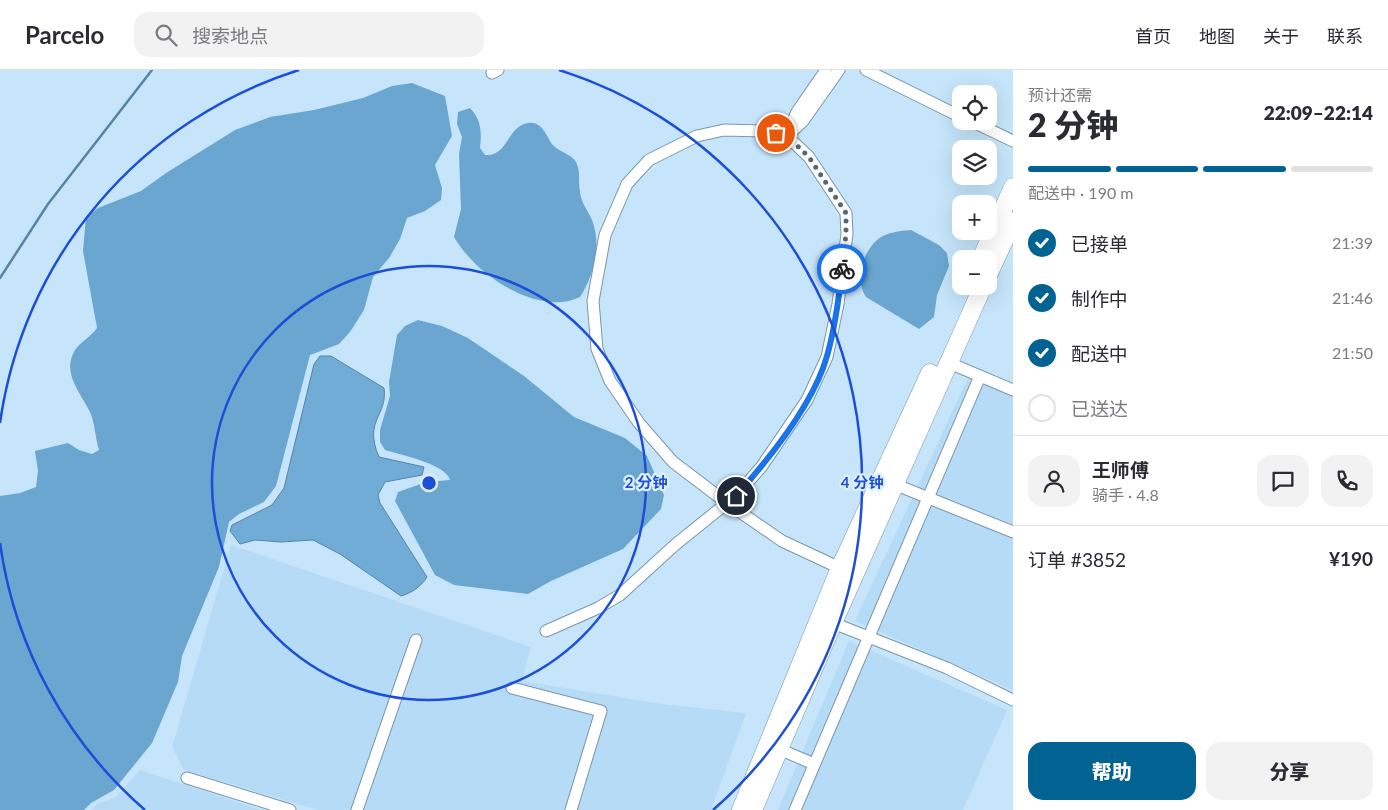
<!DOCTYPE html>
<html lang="zh">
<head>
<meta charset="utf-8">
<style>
	:root { --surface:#fff; --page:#f2f2f3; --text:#2b2b33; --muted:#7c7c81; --line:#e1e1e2; --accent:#026393 }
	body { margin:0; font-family:Lato,"Noto Sans SC",sans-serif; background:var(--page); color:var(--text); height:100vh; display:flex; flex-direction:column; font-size:19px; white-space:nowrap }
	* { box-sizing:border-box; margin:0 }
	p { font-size:16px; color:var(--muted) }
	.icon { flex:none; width:28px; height:28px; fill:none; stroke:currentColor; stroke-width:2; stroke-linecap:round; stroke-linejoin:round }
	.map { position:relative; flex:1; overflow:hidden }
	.drawer { display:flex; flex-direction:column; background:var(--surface); width:375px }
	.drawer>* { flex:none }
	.fabs { position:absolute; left:952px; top:15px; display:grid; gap:10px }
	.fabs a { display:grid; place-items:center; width:45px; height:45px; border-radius:10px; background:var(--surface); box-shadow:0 5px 20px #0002; font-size:25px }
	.pin { position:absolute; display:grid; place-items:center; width:42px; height:42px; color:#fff; margin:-21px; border:2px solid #fff; border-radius:50%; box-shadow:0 1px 5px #0007 }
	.courier { position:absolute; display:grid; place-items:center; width:50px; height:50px; margin:-25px; border:4px solid #1a73e8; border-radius:50%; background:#fff; color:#222; box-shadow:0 1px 6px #0007 }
	.overview em { font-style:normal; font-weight:800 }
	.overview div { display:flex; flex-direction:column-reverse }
	.overview { display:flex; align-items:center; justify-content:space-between; height:85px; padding:0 15px }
	h1 { font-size:32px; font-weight:800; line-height:38px }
	.bar { display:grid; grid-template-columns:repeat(4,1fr); gap:8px 5px; align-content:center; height:60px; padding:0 15px }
	.bar i { height:6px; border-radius:4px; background:var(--line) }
	.bar .on { background:var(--accent) }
	.bar p { grid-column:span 4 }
	.line { display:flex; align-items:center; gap:12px; padding:0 15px; border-top:1px solid var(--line) }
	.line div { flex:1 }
	.round { display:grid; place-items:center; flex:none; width:52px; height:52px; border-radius:15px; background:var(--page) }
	ol { padding:0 15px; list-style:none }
	li { display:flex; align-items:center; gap:15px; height:55px }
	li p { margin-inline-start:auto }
	li .icon { padding:5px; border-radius:50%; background:var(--accent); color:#fff; stroke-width:4 }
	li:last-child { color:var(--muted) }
	li i { width:28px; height:28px; border:2px solid var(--line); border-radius:50% }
	.button { display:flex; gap:10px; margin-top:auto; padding:10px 15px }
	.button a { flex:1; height:58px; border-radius:15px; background:var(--accent); color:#fff; font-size:20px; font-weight:800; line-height:58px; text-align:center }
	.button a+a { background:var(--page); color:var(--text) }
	header { display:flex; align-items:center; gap:30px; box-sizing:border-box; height:70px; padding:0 25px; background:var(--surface); border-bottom:1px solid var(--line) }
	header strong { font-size:24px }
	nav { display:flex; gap:28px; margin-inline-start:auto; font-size:18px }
	.search { width:350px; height:45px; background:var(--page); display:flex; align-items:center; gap:12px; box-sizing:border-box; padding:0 18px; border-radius:15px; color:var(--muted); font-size:19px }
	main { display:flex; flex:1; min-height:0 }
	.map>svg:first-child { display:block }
</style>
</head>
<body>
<header>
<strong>Parcelo</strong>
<div class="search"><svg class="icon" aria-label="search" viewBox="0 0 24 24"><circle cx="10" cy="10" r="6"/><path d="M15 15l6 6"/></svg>搜索地点</div>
<nav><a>首页</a><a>地图</a><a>关于</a><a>联系</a></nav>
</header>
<main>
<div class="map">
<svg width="1013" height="740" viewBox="0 0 1013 740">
	<rect width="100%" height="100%" fill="#c6e5fb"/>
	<!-- built -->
	<g fill="#b5dbf6">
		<path d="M 973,297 L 1013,313 L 1013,620 L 855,551 Z"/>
		<path d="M 231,475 L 531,577 L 522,611 L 661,634 L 746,643 L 711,740 L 318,740 L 184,700 L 172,677 Z"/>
		<path d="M 849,571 L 1007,640 L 963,740 L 778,740 Z"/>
		<path d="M 140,700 L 261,740 L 92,740 L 97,734 L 116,727 Z"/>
	</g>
	<!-- forest -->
	<g fill="#6aa6cf">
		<path d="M 412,13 L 445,26 L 452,66 L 435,95 L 442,118 L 441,130 L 425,141 L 407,148 L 400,169 L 389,188 L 373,207 L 364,240 L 350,262 L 339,274 L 310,285 L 276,416 L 264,432 L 239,444 L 229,452 L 219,497 L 182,586 L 178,612 L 152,673 L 114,720 L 91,733 L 84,740 L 0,740 L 0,426 L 20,423 L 36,417 L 38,401 L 35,381 L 68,373 L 79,380 L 92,384 L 99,380 C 95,367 95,353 90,342 C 81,323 61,303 75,280 C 80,272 91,267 97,258 L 83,181 L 86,147 L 98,138 L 141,121 L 166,103 L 235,60 L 270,47 L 314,40 L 363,28 L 392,16 Z"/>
		<path d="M 470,38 C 481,49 482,63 480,78 L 485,85 C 508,87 507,56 528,53 C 542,51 546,65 552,74 C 558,82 572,84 576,92 C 581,102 578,112 580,122 C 581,132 588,141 592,150 C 602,176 594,205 580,227 C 574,229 568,232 562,232 C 521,235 473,200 454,167 L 461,139 L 459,84 L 462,67 L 457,54 L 458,42 Z"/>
		<path d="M 911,160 L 939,175 L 947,183 L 949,196 L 937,225 L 934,247 L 919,259 L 866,227 C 855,211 862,183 877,170 C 886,162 900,161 911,160 Z"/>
		<path d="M 418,250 L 442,256 L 468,268 L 524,306 L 574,347 L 625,368 L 647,386 L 664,425 L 661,439 L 623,479 L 551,511 L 528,524 L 454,515 L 435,505 L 395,431 L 398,422 L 426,412 L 450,410 C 446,394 401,385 385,380 L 380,372 L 380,360 L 390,326 L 389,312 L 397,265 L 405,256 Z"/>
	</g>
	<!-- water -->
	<path fill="#70acd6" stroke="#5684a4" d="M 320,286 L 331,286 L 384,318 C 388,346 363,350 379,387 L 424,397 L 422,405 L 385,412 L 378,425 L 380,433 L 427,507 C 421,517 411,523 401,526 L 340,484 L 313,470 L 281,472 L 255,470 L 240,474 L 230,461 L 232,455 L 272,435 L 284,418 L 314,294 Z"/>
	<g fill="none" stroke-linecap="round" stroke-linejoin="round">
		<!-- stream -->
		<path stroke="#5684a4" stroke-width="2.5" d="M 0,208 L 48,134 L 152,0"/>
		<defs>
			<g id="minor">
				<path d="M 866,0 L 961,47"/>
				<path d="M 492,3 L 498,0"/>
				<path d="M 971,51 L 1013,71"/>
				<path d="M 787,64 L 797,42 L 826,0"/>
				<path d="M 787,66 L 803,51 L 839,0"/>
				<path d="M 947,292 L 1013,320"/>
				<path d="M 894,414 L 1013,462"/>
				<path d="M 833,553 L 947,598 L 1013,630"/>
				<path d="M 546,561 L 598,538 L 620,525 L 676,474 L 727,433 L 736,426 L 762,396 L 807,330 L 827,287 L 838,234 L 847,164 L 846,143 L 809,87 L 787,66 L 766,61 L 724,60 L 697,66 L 649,90 L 627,114 L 605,165 L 593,231 L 597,279 L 610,311 L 639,353 L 673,392 L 727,433 L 782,471 L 840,498"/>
				<path d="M 512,618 L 601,641 L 571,740"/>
				<path d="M 779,679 L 814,694"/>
				<path d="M 187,708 L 290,740"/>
				<path d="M 357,740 L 416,570"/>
				<path d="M 795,740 L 980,306"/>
			</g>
			<g id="highway">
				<path d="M 981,189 L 1013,117"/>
				<path d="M 989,203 L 1013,151"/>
				<path d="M 741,740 L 840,498 L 930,303"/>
				<path d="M 753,740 L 833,553 L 983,216"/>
			</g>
		</defs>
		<!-- minor casing -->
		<use href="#minor" stroke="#7996aa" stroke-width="13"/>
		<!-- highway casing -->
		<use href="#highway" stroke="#7996aa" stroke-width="19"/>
		<!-- minor -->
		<use href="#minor" stroke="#fff" stroke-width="11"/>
		<!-- highway -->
		<use href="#highway" stroke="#fff" stroke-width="18"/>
	</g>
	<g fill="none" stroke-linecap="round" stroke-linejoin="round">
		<!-- done -->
		<path stroke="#566876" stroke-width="5" stroke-dasharray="0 9" d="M 776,63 L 787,66 L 809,87 L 846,143 L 846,164 L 842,199"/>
		<!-- route -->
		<path stroke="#1a73e8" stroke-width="6" d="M 736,426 C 769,389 814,333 827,286 C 835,258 839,228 842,199"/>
	</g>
	<!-- distance rings -->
	<g fill="none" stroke="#1d4ed8" stroke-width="2.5">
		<circle cx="429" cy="413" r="217"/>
		<path d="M145 740A433 433 0 0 1 0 473M0 353A433 433 0 0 1 299 0M559 0A433 433 0 0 1 713 740"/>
	</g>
	<circle cx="429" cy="413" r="8" fill="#1d4ed8" stroke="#def0fe" stroke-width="2.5"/>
	<g font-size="15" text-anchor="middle" font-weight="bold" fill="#1d4ed8" stroke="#def0fe" stroke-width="4.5" stroke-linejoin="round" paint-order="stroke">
		<text x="646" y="418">2 分钟</text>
		<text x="862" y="418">4 分钟</text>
	</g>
</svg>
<div class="fabs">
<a><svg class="icon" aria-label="locate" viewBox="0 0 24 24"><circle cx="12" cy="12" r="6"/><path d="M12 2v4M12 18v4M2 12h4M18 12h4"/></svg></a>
<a><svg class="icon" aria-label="layers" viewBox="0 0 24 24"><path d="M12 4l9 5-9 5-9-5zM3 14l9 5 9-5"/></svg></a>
<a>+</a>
<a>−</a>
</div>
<div class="pin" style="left:776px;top:63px;background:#ea580c"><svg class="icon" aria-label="bag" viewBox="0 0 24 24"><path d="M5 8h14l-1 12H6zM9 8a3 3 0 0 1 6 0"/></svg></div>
<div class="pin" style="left:736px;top:426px;background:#1f2937"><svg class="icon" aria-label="home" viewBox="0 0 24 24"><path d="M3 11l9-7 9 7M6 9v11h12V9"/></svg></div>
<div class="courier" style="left:842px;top:199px"><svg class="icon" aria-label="bike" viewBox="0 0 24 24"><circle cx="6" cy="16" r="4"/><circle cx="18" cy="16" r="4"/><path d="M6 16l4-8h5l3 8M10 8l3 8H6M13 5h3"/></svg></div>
</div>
<section class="drawer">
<div class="overview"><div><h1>2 分钟</h1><p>预计还需</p></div><em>22:09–22:14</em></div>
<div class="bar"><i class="on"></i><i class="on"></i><i class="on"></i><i></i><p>配送中 · 190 m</p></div>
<ol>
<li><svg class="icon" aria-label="check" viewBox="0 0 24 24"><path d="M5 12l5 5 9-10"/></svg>已接单<p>21:39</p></li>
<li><svg class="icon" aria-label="check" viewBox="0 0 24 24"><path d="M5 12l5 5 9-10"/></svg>制作中<p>21:46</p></li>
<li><svg class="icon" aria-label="check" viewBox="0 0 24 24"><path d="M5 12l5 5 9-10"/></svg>配送中<p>21:50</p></li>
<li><i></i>已送达</li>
</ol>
<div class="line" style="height:90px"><a class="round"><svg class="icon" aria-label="person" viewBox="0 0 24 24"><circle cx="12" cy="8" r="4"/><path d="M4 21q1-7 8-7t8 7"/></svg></a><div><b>王师傅</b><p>骑手 · 4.8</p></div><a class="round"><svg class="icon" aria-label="chat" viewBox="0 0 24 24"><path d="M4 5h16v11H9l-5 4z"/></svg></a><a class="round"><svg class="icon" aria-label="phone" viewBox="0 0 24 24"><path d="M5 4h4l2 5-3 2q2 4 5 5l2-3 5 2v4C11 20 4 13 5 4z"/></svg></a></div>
<div class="line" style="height:65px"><div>订单 #3852</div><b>¥190</b></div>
<div class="button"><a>帮助</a><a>分享</a></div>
</section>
</main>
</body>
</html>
